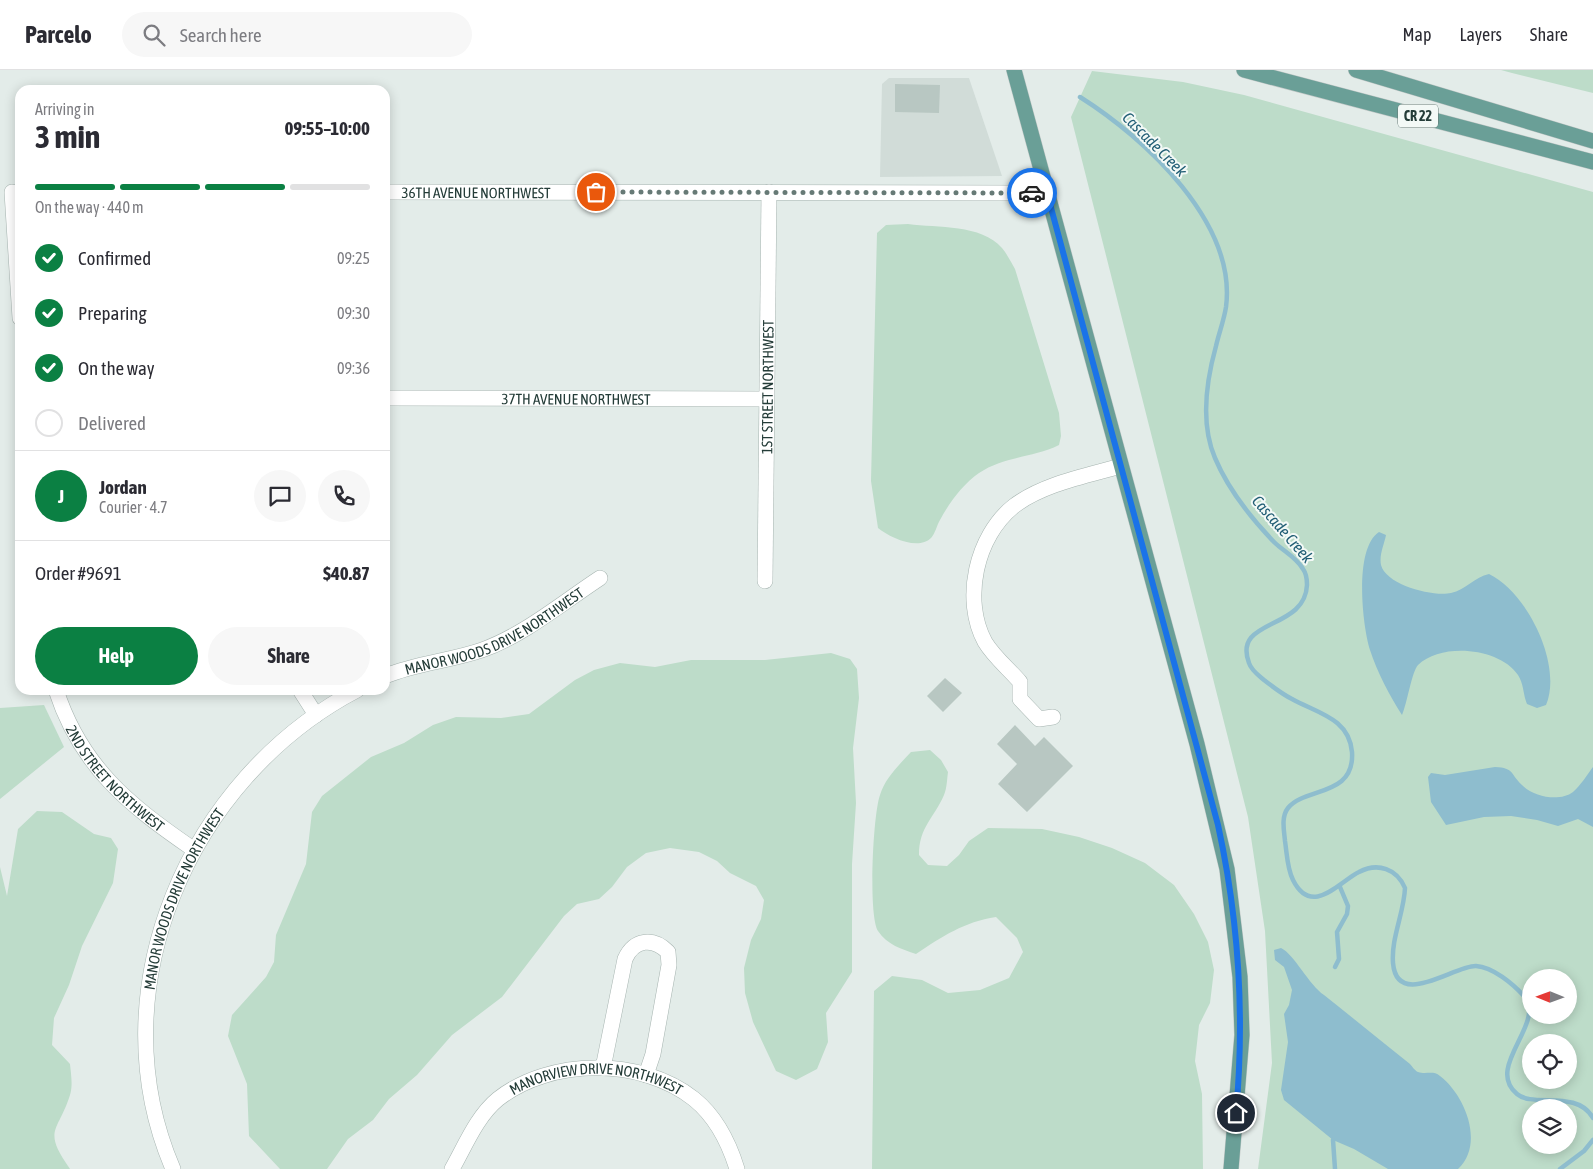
<!DOCTYPE html>
<html lang="en">
<head>
<meta charset="utf-8">
<style>
	:root { --surface:#fff; --page:#f7f7f7; --text:#2b2b33; --muted:#7c7c81; --line:#e1e1e2; --accent:#0b8043 }
	body { margin:0; font-family:"Asap Condensed",sans-serif; background:var(--page); color:var(--text); height:100vh; display:flex; flex-direction:column; font-size:19px; white-space:nowrap }
	* { box-sizing:border-box; margin:0 }
	p { font-size:16px; color:var(--muted) }
	.icon { flex:none; width:28px; height:28px; fill:none; stroke:currentColor; stroke-width:2; stroke-linecap:round; stroke-linejoin:round }
	.map { position:relative; flex:1; overflow:hidden }
	.sheet { position:absolute; left:15px; top:15px; width:375px; height:610px; display:flex; flex-direction:column; background:var(--surface); border-radius:15px; box-shadow:0 2px 12px #0003 }
	.sheet>* { flex:none }
	.needle { width:32px; rotate:271deg }
	.fabs { position:absolute; left:1522px; top:899px; display:grid; gap:10px }
	.fabs a { display:grid; place-items:center; width:55px; height:55px; border-radius:50%; background:var(--surface); box-shadow:0 2px 12px #0003; font-size:25px }
	.pin { position:absolute; display:grid; place-items:center; width:42px; height:42px; color:#fff; margin:-21px; border:2px solid #fff; border-radius:50%; box-shadow:0 1px 5px #0007 }
	.courier { position:absolute; display:grid; place-items:center; width:50px; height:50px; margin:-25px; border:4px solid #1a73e8; border-radius:50%; background:#fff; color:#222; box-shadow:0 1px 6px #0007 }
	.headline em { font-style:normal; font-weight:700 }
	.headline div { display:flex; flex-direction:column-reverse }
	.headline { display:flex; align-items:center; justify-content:space-between; height:85px; padding:0 20px }
	h1 { font-size:32px; font-weight:700; line-height:38px }
	.bar { display:grid; grid-template-columns:repeat(4,1fr); gap:8px 5px; align-content:center; height:60px; padding:0 20px }
	.bar i { height:6px; border-radius:4px; background:var(--line) }
	.bar .current { background:var(--accent) }
	.bar p { grid-column:span 4 }
	.line { display:flex; align-items:center; gap:12px; padding:0 20px; border-top:1px solid var(--line) }
	.line div { flex:1 }
	.round { display:grid; place-items:center; flex:none; width:52px; height:52px; border-radius:26px; background:var(--page) }
	ol { padding:0 20px; list-style:none }
	li { display:flex; align-items:center; gap:15px; height:55px }
	li p { margin-inline-start:auto }
	li .icon { padding:5px; border-radius:50%; background:var(--accent); color:#fff; stroke-width:4 }
	li:last-child { color:var(--muted) }
	li i { width:28px; height:28px; border:2px solid var(--line); border-radius:50% }
	.cta { display:flex; gap:10px; margin-top:auto; padding:10px 20px }
	.cta a { flex:1; height:58px; border-radius:30px; background:var(--accent); color:#fff; font-size:20px; font-weight:700; line-height:58px; text-align:center }
	.cta a+a { background:var(--page); color:var(--text) }
	header { display:flex; align-items:center; gap:30px; box-sizing:border-box; height:70px; padding:0 25px; background:var(--surface); border-bottom:1px solid var(--line) }
	header strong { font-size:24px }
	nav { display:flex; gap:28px; margin-inline-start:auto; font-size:18px }
	.search { width:350px; height:45px; background:var(--page); display:flex; align-items:center; gap:12px; box-sizing:border-box; padding:0 18px; border-radius:28px; color:var(--muted); font-size:19px }
	.map>svg:first-child { display:block }
</style>
</head>
<body>
<header>
<strong>Parcelo</strong>
<div class="search"><svg class="icon" aria-label="search" viewBox="0 0 24 24"><circle cx="10" cy="10" r="6"/><path d="M15 15l6 6"/></svg>Search here</div>
<nav><a>Map</a><a>Layers</a><a>Share</a></nav>
</header>
<div class="map">
<svg width="1593" height="1099" viewBox="0 0 1593 1099">
	<rect width="100%" height="100%" fill="#e3ece9"/>
	<!-- built -->
	<path fill="#d1dcd8" d="M 889,8 L 969,8 L 1002,106 L 880,107 L 882,14 Z"/>
	<!-- green -->
	<g fill="#bddcc9" fill-rule="evenodd">
		<path d="M 1501,0 L 1593,0 L 1593,23 L 1512,3 Z"/>
		<path d="M 1092,1 L 1183,12 L 1244,25 L 1593,122 L 1593,1099 L 1258,1099 L 1272,993 L 1265,861 L 1248,747 L 1071,47 ZM 1531,908 L 1569,908 L 1569,945 L 1531,945 ZM 1531,972 L 1569,972 L 1569,1010 L 1531,1010 ZM 1531,1038 L 1569,1038 L 1569,1075 L 1531,1075 Z"/>
		<path d="M 908,154 C 938,158 981,154 1002,178 C 1007,184 1011,192 1015,199 L 1059,343 L 1061,366 L 1059,375 C 1033,388 1004,386 979,403 C 963,414 949,433 940,450 C 937,455 935,464 931,468 C 918,481 889,467 878,458 L 871,411 L 877,163 L 886,155 Z"/>
		<path d="M 831,583 L 850,589 L 857,599 L 859,628 L 853,678 L 856,733 L 852,794 L 852,902 L 826,943 L 828,972 L 817,999 L 796,1010 L 776,1001 L 753,952 L 745,923 L 744,898 L 751,870 L 761,849 L 764,830 L 756,816 L 730,803 L 717,791 L 699,782 L 670,778 L 646,783 L 627,797 L 612,817 L 599,829 L 577,834 L 564,846 L 502,927 L 452,965 L 417,1005 L 389,1029 L 373,1050 L 348,1069 L 327,1099 L 280,1099 L 249,1066 L 247,1014 L 228,966 L 232,945 L 266,907 L 274,892 L 276,865 L 306,794 L 312,742 L 322,726 L 371,687 L 404,673 L 433,655 L 456,647 L 501,648 L 529,644 L 575,610 L 594,600 L 620,593 L 655,597 L 691,590 L 765,590 Z"/>
		<path d="M 44,635 L 64,677 L 0,729 L 0,638 Z"/>
		<path d="M 930,680 L 941,690 L 948,702 C 947,709 947,718 944,725 C 934,748 919,757 919,785 L 928,795 L 947,796 L 959,785 L 969,771 L 988,758 L 1042,759 L 1079,767 L 1112,778 L 1145,793 L 1174,815 L 1194,844 L 1208,872 L 1214,900 L 1210,933 L 1199,955 L 1195,991 L 1202,1024 L 1203,1099 L 872,1099 L 874,921 L 892,906 L 922,910 L 948,923 L 980,920 L 1009,908 L 1023,882 L 1017,868 L 996,847 C 964,852 943,866 916,884 C 902,879 887,875 878,861 C 868,845 873,744 880,725 C 885,708 900,694 911,682 Z"/>
		<path d="M 37,741 L 62,742 L 94,764 L 111,768 L 118,779 L 113,813 L 82,876 L 69,915 L 54,948 L 52,975 L 70,994 C 71,1004 73,1016 70,1025 C 58,1063 42,1059 70,1099 L 0,1099 L 0,797 L 7,826 L 18,759 Z"/>
	</g>
	<!-- water -->
	<g fill="#8ebdce">
		<path d="M 1379,462 L 1386,465 C 1384,475 1379,485 1381,495 C 1386,515 1433,527 1451,523 C 1465,520 1475,507 1489,504 C 1527,522 1563,595 1546,635 L 1537,638 L 1527,634 C 1523,625 1524,614 1518,605 C 1500,578 1442,572 1418,595 C 1412,601 1407,634 1402,645 C 1390,626 1377,602 1370,580 C 1362,554 1354,478 1379,462 Z"/>
		<path d="M 1495,697 C 1515,698 1510,704 1522,715 C 1533,727 1560,732 1573,722 C 1581,715 1587,705 1593,697 L 1593,757 L 1578,749 L 1558,756 L 1537,750 L 1511,746 L 1484,747 L 1446,755 L 1431,732 L 1428,707 L 1431,703 L 1445,705 Z"/>
		<path d="M 1281,878 C 1294,884 1309,915 1324,925 C 1353,948 1381,971 1410,994 C 1412,996 1415,1001 1418,1002 C 1426,1005 1433,1000 1440,1006 C 1465,1025 1485,1074 1458,1099 L 1388,1099 L 1354,1079 L 1333,1070 L 1284,1030 L 1281,1020 L 1288,972 L 1284,944 L 1289,935 L 1292,920 L 1284,897 L 1275,890 L 1274,880 Z"/>
	</g>
	<g fill="none" stroke-linecap="round" stroke-linejoin="round">
		<!-- stream -->
		<g stroke="#8ebdce" stroke-width="4.5">
			<path d="M 1080,27 C 1145,68 1237,153 1226,237 C 1224,250 1219,263 1216,276 C 1206,312 1200,353 1215,388 C 1228,419 1251,448 1274,472 C 1283,481 1296,487 1303,499 C 1306,503 1307,510 1307,515 C 1305,561 1232,548 1249,593 C 1251,600 1258,605 1264,610 C 1273,617 1282,624 1292,629 C 1317,643 1349,648 1352,682 C 1355,727 1305,717 1288,738 C 1281,747 1284,760 1285,771 C 1287,784 1287,798 1293,810 C 1312,848 1340,811 1359,802 C 1378,792 1397,799 1405,818 C 1404,843 1391,868 1393,893 C 1397,940 1455,895 1476,896 C 1493,897 1513,914 1524,926 C 1547,953 1484,997 1517,1024 C 1533,1038 1577,1019 1593,1048"/>
			<path d="M 1335,897 L 1339,889 L 1337,862 L 1347,844 L 1348,836 L 1340,817"/>
			<path d="M 1333,1070 L 1335,1099"/>
			<path d="M 1560,1099 L 1584,1081 L 1593,1070"/>
		</g>
	</g>
	<!-- building -->
	<g fill="#b8c7c2">
		<path d="M 895,14 L 940,15 L 939,43 L 895,42 Z"/>
		<path d="M 945,608 L 962,623 L 943,642 L 927,626 Z"/>
		<path d="M 1015,655 L 1035,676 L 1044,667 L 1073,696 L 1027,742 L 998,714 L 1017,694 L 997,674 Z"/>
	</g>
	<g fill="none" stroke-linecap="round" stroke-linejoin="round">
		<defs>
			<g id="minor">
				<path d="M 12,122 L 20,248"/>
				<path id="s1" d="M 385,122 L 1047,123"/>
				<path id="s2" d="M 385,328 L 766,329"/>
				<path id="s3" d="M 765,511 L 769,122"/>
				<path id="s4" d="M 385,606 C 417,593 450,591 482,580 C 524,565 562,533 600,508"/>
				<path id="s5" d="M 56,620 C 81,697 129,735 193,779"/>
				<path d="M 300,620 L 316,645"/>
				<path d="M 1053,647 L 1039,649 L 1020,629 L 1020,612 C 1009,599 994,587 985,572 C 962,530 976,466 1014,436 C 1043,414 1086,406 1121,396"/>
				<path d="M 603,998 L 625,889 C 634,869 653,867 668,882 L 669,895 L 653,984 L 646,1005"/>
				<path id="s6" d="M 173,1099 C 96,920 189,708 357,620"/>
				<path id="s7" d="M 452,1099 C 465,1076 477,1046 498,1029 C 550,988 641,987 694,1029 C 715,1046 729,1073 737,1099"/>
			</g>
			<g id="major">
				<path d="M 1014,0 L 1197,674 L 1227,799 L 1240,907 L 1242,965 L 1231,1099"/>
				<path d="M 1244,0 L 1593,92"/>
				<path d="M 1356,0 L 1593,71"/>
			</g>
		</defs>
		<!-- minor casing -->
		<use href="#minor" stroke="#a6b4b0" stroke-width="16"/>
		<!-- major casing -->
		<use href="#major" stroke="#c2c8c7" stroke-width="16"/>
		<!-- minor -->
		<use href="#minor" stroke="#fff" stroke-width="15"/>
		<!-- major -->
		<use href="#major" stroke="#6a9f97" stroke-width="15"/>
	</g>
	<g fill="none" stroke-linecap="round" stroke-linejoin="round">
		<!-- done -->
		<path stroke="#677a76" stroke-width="5" stroke-dasharray="0 9" d="M 596,122 L 1032,123"/>
		<!-- route -->
		<path stroke="#1a73e8" stroke-width="6" d="M 1032,123 L 1047,123 L 1218,755 C 1239,851 1245,945 1236,1043"/>
	</g>
	<g text-anchor="middle" dominant-baseline="central" stroke-width="4" stroke-linejoin="round" paint-order="stroke">
		<!-- shield labels -->
		<rect fill="#f3f9f6" stroke="#627571" stroke-width="1" x="1398" y="34.5" width="40" height="23" rx="4"/>
		<g font-size="14" font-weight="bold" fill="#243c38">
			<text x="1418" y="46">CR 22</text>
		</g>
		<!-- street labels -->
		<g font-size="15" fill="#243c38" stroke="#f3f9f6">
			<text stroke="none"><textPath href="#s1" startOffset="91">36TH AVENUE NORTHWEST</textPath></text>
			<text stroke="none"><textPath href="#s3" startOffset="194">1ST STREET NORTHWEST</textPath></text>
			<text stroke="none"><textPath href="#s2" startOffset="191">37TH AVENUE NORTHWEST</textPath></text>
			<text stroke="none"><textPath href="#s4" startOffset="119">MANOR WOODS DRIVE NORTHWEST</textPath></text>
			<text stroke="none"><textPath href="#s5" startOffset="108">2ND STREET NORTHWEST</textPath></text>
			<text stroke="none"><textPath href="#s6" startOffset="281">MANOR WOODS DRIVE NORTHWEST</textPath></text>
			<text stroke="none"><textPath href="#s7" startOffset="189">MANORVIEW DRIVE NORTHWEST</textPath></text>
		</g>
		<!-- water labels -->
		<g font-size="16" font-style="italic" fill="#215e75" stroke="#f3f9f6">
			<text transform="translate(1155 74) rotate(45)">Cascade Creek</text>
			<text transform="translate(1283 459) rotate(49)">Cascade Creek</text>
		</g>
	</g>
</svg>
<div class="fabs">
<a><svg class="needle" viewBox="-14 -14 28 28"><path d="M0-13l5 13h-10z" fill="#e53935"/><path d="M0 13l5-13h-10z" fill="#7c7c81"/></svg></a>
<a><svg class="icon" aria-label="locate" viewBox="0 0 24 24"><circle cx="12" cy="12" r="6"/><path d="M12 2v4M12 18v4M2 12h4M18 12h4"/></svg></a>
<a><svg class="icon" aria-label="layers" viewBox="0 0 24 24"><path d="M12 4l9 5-9 5-9-5zM3 14l9 5 9-5"/></svg></a>
</div>
<div class="pin" style="left:596px;top:122px;background:#ea580c"><svg class="icon" aria-label="bag" viewBox="0 0 24 24"><path d="M5 8h14l-1 12H6zM9 8a3 3 0 0 1 6 0"/></svg></div>
<div class="pin" style="left:1236px;top:1043px;background:#1f2937"><svg class="icon" aria-label="home" viewBox="0 0 24 24"><path d="M3 11l9-7 9 7M6 9v11h12V9"/></svg></div>
<div class="courier" style="left:1032px;top:123px"><svg class="icon" aria-label="car" viewBox="0 0 24 24"><path d="M5 17H2v-5l4-1 3-4h7l3 4 3 1v5h-3M9 17h6M6 11h13"/><circle cx="7" cy="17" r="2"/><circle cx="17" cy="17" r="2"/></svg></div>
<section class="sheet">
<div class="headline"><div><h1>3 min</h1><p>Arriving in</p></div><em>09:55–10:00</em></div>
<div class="bar"><i class="current"></i><i class="current"></i><i class="current"></i><i></i><p>On the way · 440 m</p></div>
<ol>
<li><svg class="icon" aria-label="check" viewBox="0 0 24 24"><path d="M5 12l5 5 9-10"/></svg>Confirmed<p>09:25</p></li>
<li><svg class="icon" aria-label="check" viewBox="0 0 24 24"><path d="M5 12l5 5 9-10"/></svg>Preparing<p>09:30</p></li>
<li><svg class="icon" aria-label="check" viewBox="0 0 24 24"><path d="M5 12l5 5 9-10"/></svg>On the way<p>09:36</p></li>
<li><i></i>Delivered</li>
</ol>
<div class="line" style="height:90px"><b class="round" style="background:var(--accent);color:#fff">J</b><div><b>Jordan</b><p>Courier · 4.7</p></div><a class="round"><svg class="icon" aria-label="chat" viewBox="0 0 24 24"><path d="M4 5h16v11H9l-5 4z"/></svg></a><a class="round"><svg class="icon" aria-label="phone" viewBox="0 0 24 24"><path d="M5 4h4l2 5-3 2q2 4 5 5l2-3 5 2v4C11 20 4 13 5 4z"/></svg></a></div>
<div class="line" style="height:65px"><div>Order #9691</div><b>$40.87</b></div>
<div class="cta"><a>Help</a><a>Share</a></div>
</section>
</div>
</body>
</html>
